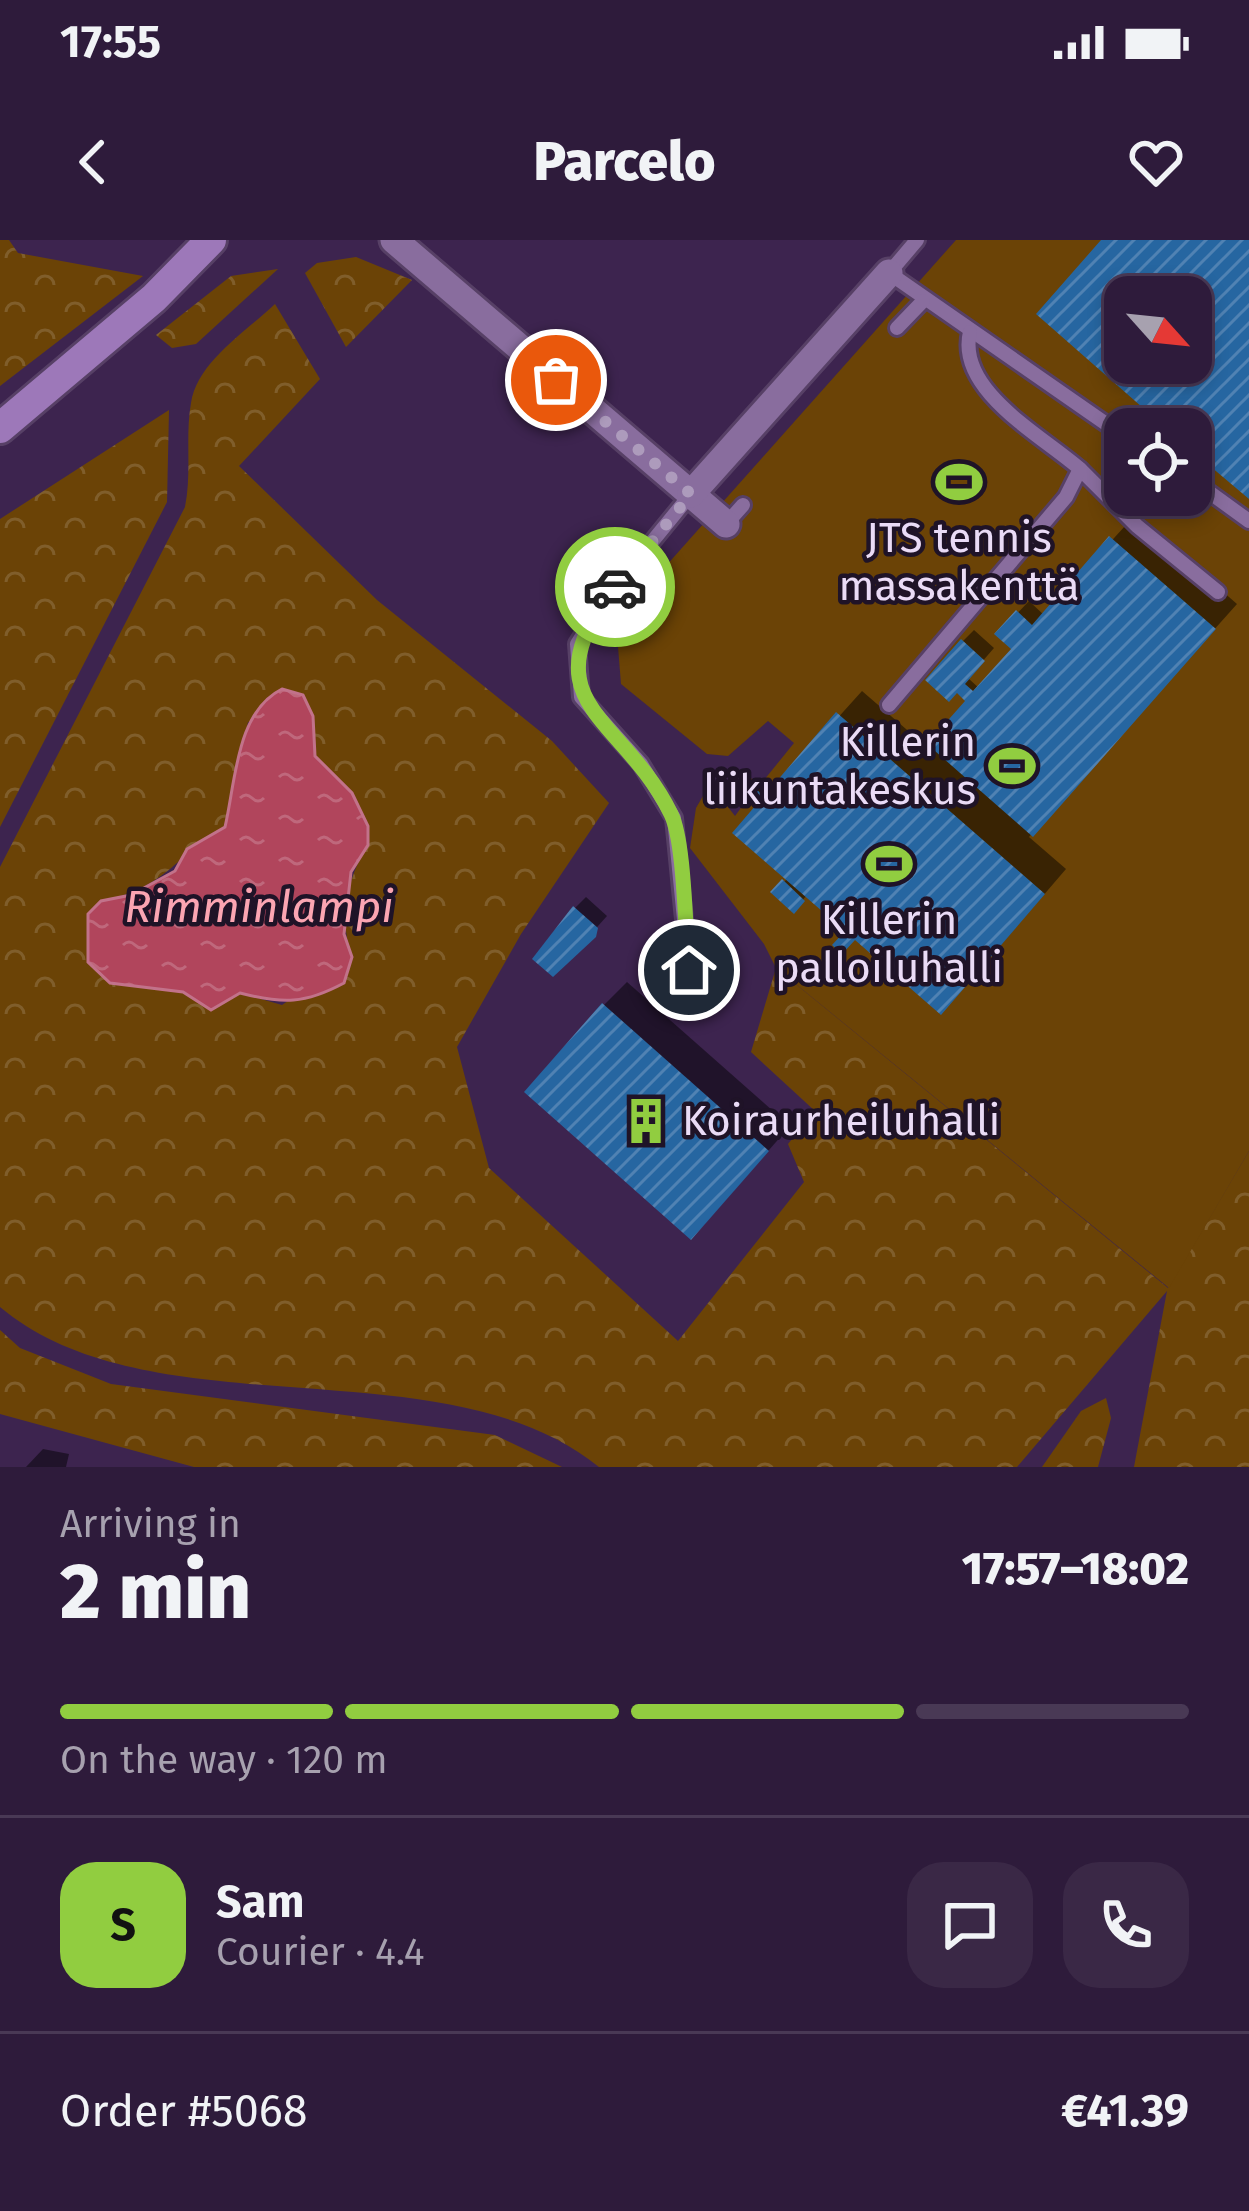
<!DOCTYPE html>
<html lang="en">
<head>
<meta charset="utf-8">
<style>
	:root { --surface:#2e1b3b; --page:#3a2846; --text:#f1f3f6; --muted:#a7a1af; --line:#493955; --accent:#91cd40 }
	body { margin:0; font-family:"Fira Sans",sans-serif; background:var(--page); color:var(--text); height:100vh; display:flex; flex-direction:column; font-size:45px; white-space:nowrap }
	* { box-sizing:border-box; margin:0 }
	p { font-size:39px; color:var(--muted) }
	.icon { flex:none; width:66px; height:66px; fill:none; stroke:currentColor; stroke-width:2; stroke-linecap:round; stroke-linejoin:round }
	.map { position:relative; height:1227px; overflow:hidden }
	.panel { display:flex; flex-direction:column; background:var(--surface); flex:1 }
	.panel>* { flex:none }
	.needle { width:78px; rotate:117deg }
	.tools { position:absolute; left:1104px; top:36px; display:grid; gap:24px }
	.tools a { display:grid; place-items:center; width:108px; height:108px; border-radius:24px; background:var(--surface); box-shadow:0 6px 18px #0003,0 0 0 3px var(--line); font-size:60px }
	.pin { position:absolute; display:grid; place-items:center; width:102px; height:102px; color:#fff; margin:-51px; border:6px solid #fff; border-radius:50%; box-shadow:0 3px 12px #0007 }
	.courier { position:absolute; display:grid; place-items:center; width:120px; height:120px; margin:-60px; border:9px solid #91cd40; border-radius:50%; background:#fff; color:#222; box-shadow:0 3px 15px #0007 }
	.overview em { font-style:normal; font-weight:800 }
	.overview div { display:flex; flex-direction:column-reverse }
	.overview { display:flex; align-items:center; justify-content:space-between; height:204px; padding:0 60px }
	h1 { font-size:78px; font-weight:800; line-height:90px }
	.bar { display:grid; grid-template-columns:repeat(4,1fr); gap:18px 12px; align-content:center; height:144px; padding:0 60px }
	.bar i { height:15px; border-radius:9px; background:var(--line) }
	.bar .active { background:var(--accent) }
	.bar p { grid-column:span 4 }
	.line { display:flex; align-items:center; gap:30px; padding:0 60px; border-top:3px solid var(--line) }
	.line div { flex:1 }
	.round { display:grid; place-items:center; flex:none; width:126px; height:126px; border-radius:36px; background:var(--page) }
	.status { display:flex; justify-content:space-between; align-items:center; height:84px; padding:0 60px; background:var(--surface); direction:ltr }
	.status svg { height:33px; fill:currentColor }
	header { display:flex; justify-content:space-between; align-items:center; height:156px; padding:0 60px; background:var(--surface); font-size:54px; font-weight:800 }
	.map>svg:first-child { display:block }
</style>
</head>
<body>
<div class="status"><b>17:55</b><svg viewBox="0 0 49 12"><path d="M0 12V9h3v3zM5 12V6h3v6zM10 12V3h3v9zM15 12V0h3v12zM26 1h20v11H26zM47 4h2v5h-2z"/></svg></div>
<header><svg class="icon" aria-label="back" viewBox="0 0 24 24"><path d="M15 5l-7 7 7 7"/></svg>Parcelo<svg class="icon" aria-label="heart" viewBox="0 0 24 24"><path d="M12 20l-8-8c-3-5 5-10 8-4 3-6 11-1 8 4z"/></svg></header>
<div class="map">
<svg width="1249" height="1227" viewBox="0 0 1249 1227">
	<defs>
		<pattern id="forest-crowns" width="20" height="18" patternUnits="userSpaceOnUse" patternTransform="scale(3)"><rect width="20" height="18" fill="#6b4306"/><path d="M2 6a3 3 0 1 1 6 0M12 15a3 3 0 1 1 6 0" fill="none" stroke="#805e2b"/></pattern>
		<pattern id="water-ripples" width="26" height="14" patternUnits="userSpaceOnUse" patternTransform="scale(3)"><rect width="26" height="14" fill="#b1455c"/><path d="M2 4q2-2 4 0t4 0M15 11q2-2 4 0t4 0" fill="none" stroke="#bf687c"/></pattern>
		<pattern id="building-hatch" width="6" height="6" patternUnits="userSpaceOnUse" patternTransform="scale(3)"><rect width="6" height="6" fill="#2666a1"/><path d="M-1 1l2-2M0 6l6-6M5 7l2-2" fill="none" stroke="#5082b3"/></pattern>
	</defs>
	<rect width="100%" height="100%" fill="#3d244f"/>
	<!-- forest -->
	<g fill="url(#forest-crowns)" fill-rule="evenodd">
		<path d="M 0,0 L 9,0 L 18,13 L 143,36 L 0,146 Z"/>
		<path d="M 356,17 L 412,40 L 346,107 L 305,33 L 317,23 Z"/>
		<path d="M 278,29 L 196,104 L 172,108 L 156,95 L 231,36 Z"/>
		<path d="M 275,64 L 320,139 L 239,226 L 377,360 L 552,501 L 609,563 L 521,694 L 457,807 L 489,928 L 678,1101 L 804,942 L 788,904 L 815,871 L 751,812 L 776,728 L 1168,1048 L 1249,911 L 1249,1227 L 1134,1227 L 1167,1051 L 1017,1227 L 599,1227 C 444,1101 153,1195 0,1067 L 0,627 L 185,267 C 192,232 185,197 191,163 C 197,122 247,91 275,64 ZM 313,476 L 315,516 L 352,553 L 368,605 C 347,638 338,678 352,717 L 282,765 L 240,753 L 211,770 L 183,752 L 110,743 L 101,661 C 167,648 173,617 225,587 L 248,482 Z"/>
		<path d="M 169,170 L 167,262 L 0,587 L 0,279 Z"/>
		<path d="M 0,1090 L 20,1108 L 111,1144 L 495,1195 L 562,1227 L 194,1227 L 0,1174 Z"/>
		<path d="M 1106,1158 L 1111,1178 L 1098,1227 L 1042,1227 L 1081,1171 Z"/>
	</g>
	<!-- pitch -->
	<path fill="#6b4306" fill-rule="evenodd" d="M 956,0 L 1249,0 L 1249,911 L 1169,1048 L 776,728 L 764,704 L 690,608 L 696,568 L 707,549 L 714,549 L 735,576 L 746,561 L 736,551 L 748,536 L 760,545 L 794,503 L 768,481 L 728,516 L 707,514 L 621,444 L 616,382 ZM 1125,57 L 1191,57 L 1191,123 L 1125,123 ZM 1125,189 L 1191,189 L 1191,255 L 1125,255 Z"/>
	<!-- water -->
	<path fill="url(#water-ripples)" stroke="#c2728a" stroke-width="3" d="M 282,449 L 303,455 L 313,476 L 315,516 L 352,553 L 368,586 L 368,605 L 351,632 L 344,694 L 352,717 L 344,743 C 305,764 283,764 240,753 L 211,770 L 183,752 L 110,743 L 88,722 L 88,674 L 101,661 L 131,655 L 175,631 L 187,609 L 225,587 C 236,540 236,472 282,449 Z"/>
	<!-- shadow -->
	<g fill="#0007">
		<path d="M 1135,275 L 1237,364 L 1029,597 L 1066,629 L 964,748 L 849,691 L 807,655 L 794,670 L 774,652 L 788,638 L 770,554 L 766,551 L 756,561 L 746,552 L 756,541 L 770,553 L 862,451 L 928,508 L 970,460 L 957,450 L 963,401 L 974,390 L 994,408 L 968,438 L 980,449 L 1023,399 L 998,394 L 1029,361 L 1044,375 Z"/>
		<path d="M 586,657 L 607,676 L 580,706 L 575,668 Z"/>
		<path d="M 627,742 L 790,886 L 714,973 L 604,765 Z"/>
		<path d="M 43,1209 L 69,1214 L 66,1227 L 26,1227 Z"/>
	</g>
	<!-- building -->
	<g fill="url(#building-hatch)" fill-rule="evenodd">
		<path d="M 1101,0 L 1249,0 L 1249,259 L 1191,210 L 1191,189 L 1167,189 L 1036,74 ZM 1125,57 L 1191,57 L 1191,123 L 1125,123 Z"/>
		<path d="M 1109,296 L 1216,389 L 1033,597 L 927,504 L 965,461 L 957,453 L 949,462 L 925,440 L 961,399 L 985,421 L 965,444 L 973,451 L 1011,409 L 994,394 L 1016,370 L 1032,385 Z"/>
		<path d="M 836,472 L 1045,654 L 941,775 L 855,700 L 842,714 L 832,705 L 845,691 L 732,593 L 756,565 L 742,553 L 750,544 L 764,556 Z"/>
		<path d="M 782,639 L 805,661 L 794,674 L 770,652 Z"/>
		<path d="M 573,666 L 598,688 L 596,697 L 553,737 L 532,719 Z"/>
		<path d="M 602,763 L 769,911 L 691,1000 L 524,852 Z"/>
	</g>
	<g fill="none" stroke-linecap="round" stroke-linejoin="round">
		<defs>
			<g id="lane">
				<path d="M 917,0 L 889,33 L 1125,197"/>
				<path d="M 897,88 L 923,61"/>
				<path d="M 1080,229 L 1137,286 L 1218,352"/>
				<path d="M 1191,239 L 1249,281"/>
				<path d="M 726,284 L 743,265"/>
				<path d="M 889,465 L 1066,257 L 1080,229 C 1041,195 956,150 970,92"/>
				<path d="M 689,730 L 674,578 L 641,524 L 581,457 L 577,404 L 607,357 L 691,254"/>
			</g>
			<g id="street">
				<path d="M 394,0 L 726,284"/>
				<path d="M 691,254 L 889,33"/>
			</g>
			<path id="secondary" d="M 0,188 L 154,58 L 211,0"/>
		</defs>
		<!-- lane casing -->
		<use href="#lane" stroke="#574066" stroke-width="20"/>
		<!-- street casing -->
		<use href="#street" stroke="#574066" stroke-width="33"/>
		<!-- secondary casing -->
		<use href="#secondary" stroke="#574066" stroke-width="36"/>
		<!-- lane -->
		<use href="#lane" stroke="#896d9e" stroke-width="14"/>
		<!-- street -->
		<use href="#street" stroke="#896d9e" stroke-width="27"/>
		<!-- secondary -->
		<use href="#secondary" stroke="#9d78b9" stroke-width="30"/>
	</g>
	<g fill="none" stroke-linecap="round" stroke-linejoin="round">
		<!-- done -->
		<path stroke="#ad9bbc" stroke-width="12" stroke-dasharray="0 21.6" d="M 556,140 L 691,254 L 615,347"/>
		<!-- route -->
		<path stroke="#91cd40" stroke-width="15" d="M 615,347 C 525,464 623,475 671,574 C 685,602 685,693 689,730"/>
	</g>
	<!-- icons -->
	<defs>
		<symbol id="stadium-bare" viewBox="-9 -9 18 18"><path d="M0-5a6.5 5 0 1 0 0 10a6.5 5 0 1 0 0-10ZM-3.5-1.8h7v3.6h-7Z" fill="#91cd40" stroke="#1f1327" stroke-width="2.5" paint-order="stroke"/></symbol>
		<symbol id="building-bare" viewBox="-9 -9 18 18"><path d="M-4-6H4V6H1V3H-1V6H-4ZM-2.5-4.3h1.7v1.8h-1.7ZM.8-4.3h1.7v1.8H.8ZM-2.5-1h1.7V.8h-1.7ZM.8-1h1.7V.8H.8Z" fill="#91cd40" stroke="#1f1327" stroke-width="2.5" paint-order="stroke"/></symbol>
	</defs>
	<g fill-rule="evenodd">
		<use href="#stadium-bare" x="926" y="209" width="66" height="66"/>
		<use href="#stadium-bare" x="979" y="493" width="66" height="66"/>
		<use href="#stadium-bare" x="856" y="591" width="66" height="66"/>
		<use href="#building-bare" x="613" y="848" width="66" height="66"/>
	</g>
	<g text-anchor="middle" dominant-baseline="central" stroke-width="9" stroke-linejoin="round" paint-order="stroke">
		<!-- poi labels -->
		<g font-size="42" fill="#eadbf6" stroke="#1f1327">
			<text x="959" y="298">JTS tennis<tspan x="959" dy="48">massakenttä</tspan></text>
			<text x="976" y="502" text-anchor="end">Killerin<tspan x="976" dy="48">liikuntakeskus</tspan></text>
			<text x="889" y="680">Killerin<tspan x="889" dy="48">palloiluhalli</tspan></text>
			<text x="682" y="881" text-anchor="start">Koiraurheiluhalli</text>
		</g>
		<!-- water labels -->
		<g font-size="45" font-style="italic" fill="#fba5b2" stroke="#1f1327">
			<text x="259" y="667">Rimminlampi</text>
		</g>
	</g>
</svg>
<div class="tools">
<a><svg class="needle" viewBox="-14 -14 28 28"><path d="M0-13l5 13h-10z" fill="#e53935"/><path d="M0 13l5-13h-10z" fill="#a7a1af"/></svg></a>
<a><svg class="icon" aria-label="locate" viewBox="0 0 24 24"><circle cx="12" cy="12" r="6"/><path d="M12 2v4M12 18v4M2 12h4M18 12h4"/></svg></a>
</div>
<div class="pin" style="left:556px;top:140px;background:#ea580c"><svg class="icon" aria-label="bag" viewBox="0 0 24 24"><path d="M5 8h14l-1 12H6zM9 8a3 3 0 0 1 6 0"/></svg></div>
<div class="pin" style="left:689px;top:730px;background:#1f2937"><svg class="icon" aria-label="home" viewBox="0 0 24 24"><path d="M3 11l9-7 9 7M6 9v11h12V9"/></svg></div>
<div class="courier" style="left:615px;top:347px"><svg class="icon" aria-label="car" viewBox="0 0 24 24"><path d="M5 17H2v-5l4-1 3-4h7l3 4 3 1v5h-3M9 17h6M6 11h13"/><circle cx="7" cy="17" r="2"/><circle cx="17" cy="17" r="2"/></svg></div>
</div>
<section class="panel">
<div class="overview"><div><h1>2 min</h1><p>Arriving in</p></div><em>17:57–18:02</em></div>
<div class="bar"><i class="active"></i><i class="active"></i><i class="active"></i><i></i><p>On the way · 120 m</p></div>
<div class="line" style="height:216px"><b class="round" style="background:var(--accent);color:#111">S</b><div><b>Sam</b><p>Courier · 4.4</p></div><a class="round"><svg class="icon" aria-label="chat" viewBox="0 0 24 24"><path d="M4 5h16v11H9l-5 4z"/></svg></a><a class="round"><svg class="icon" aria-label="phone" viewBox="0 0 24 24"><path d="M5 4h4l2 5-3 2q2 4 5 5l2-3 5 2v4C11 20 4 13 5 4z"/></svg></a></div>
<div class="line" style="height:156px"><div>Order #5068</div><b>€41.39</b></div>
</section>
</body>
</html>
